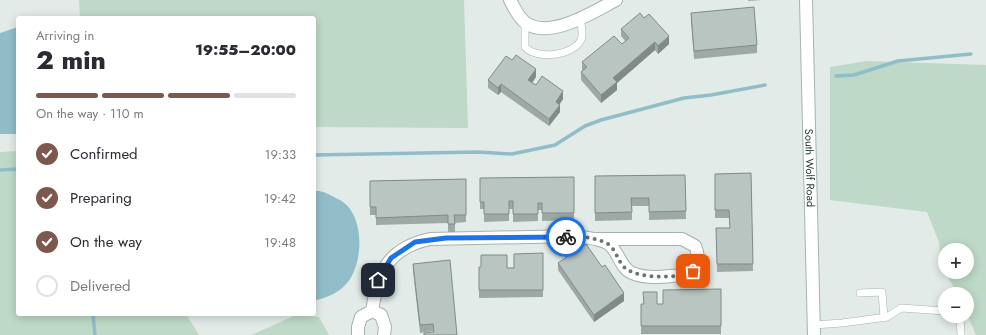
<!DOCTYPE html>
<html lang="en">
<head>
<meta charset="utf-8">
<style>
	:root { --surface:#fff; --page:#f2f2f3; --text:#2b2b33; --muted:#7c7c81; --line:#e1e1e2; --accent:#7d584c }
	body { margin:0; font-family:Jost,sans-serif; background:var(--page); color:var(--text); height:100vh; display:flex; flex-direction:column; font-size:15px; white-space:nowrap }
	* { box-sizing:border-box; margin:0 }
	p { font-size:13px; color:var(--muted) }
	.icon { flex:none; width:22px; height:22px; fill:none; stroke:currentColor; stroke-width:2; stroke-linecap:round; stroke-linejoin:round }
	.map { position:relative; flex:1; overflow:hidden }
	.sheet { position:absolute; left:16px; top:16px; width:300px; height:300px; display:flex; flex-direction:column; background:var(--surface); border-radius:4px; box-shadow:0 2px 10px #0003 }
	.sheet>* { flex:none }
	.tools { position:absolute; left:938px; top:243px; display:grid; gap:8px }
	.tools a { display:grid; place-items:center; width:36px; height:36px; border-radius:50%; background:var(--surface); box-shadow:0 2px 10px #0003; font-size:20px }
	.pin { position:absolute; display:grid; place-items:center; width:34px; height:34px; color:#fff; margin:-17px; border-radius:8px; box-shadow:0 2px 6px #0006 }
	.courier { position:absolute; display:grid; place-items:center; width:40px; height:40px; margin:-20px; border:3px solid #1a73e8; border-radius:50%; background:#fff; color:#222; box-shadow:0 1px 5px #0007 }
	.summary em { font-style:normal; font-weight:800 }
	.summary div { display:flex; flex-direction:column-reverse }
	.summary { display:flex; align-items:center; justify-content:space-between; height:68px; padding:0 20px }
	h1 { font-size:26px; font-weight:800; line-height:30px }
	.bar { display:grid; grid-template-columns:repeat(4,1fr); gap:6px 4px; align-content:center; height:48px; padding:0 20px }
	.bar i { height:5px; border-radius:3px; background:var(--line) }
	.bar .selected { background:var(--accent) }
	.bar p { grid-column:span 4 }
	ol { padding:0 20px; list-style:none }
	li { display:flex; align-items:center; gap:12px; height:44px }
	li p { margin-inline-start:auto }
	li .icon { padding:4px; border-radius:50%; background:var(--accent); color:#fff; stroke-width:4 }
	li:last-child { color:var(--muted) }
	li i { width:22px; height:22px; border:2px solid var(--line); border-radius:50% }
	.map>svg:first-child { display:block }
</style>
</head>
<body>
<div class="map">
<svg width="986" height="335" viewBox="0 0 986 335">
	<rect width="100%" height="100%" fill="#e2ebe7"/>
	<!-- green -->
	<g fill="#bed9c7" fill-rule="evenodd">
		<path d="M 79,0 L 464,0 L 468,128 L 314,127 L 314,18 L 80,18 Z"/>
		<path d="M 867,61 L 986,65 L 986,335 L 976,335 L 967,314 L 967,294 L 958,294 L 941,266 L 939,242 L 927,212 L 830,200 L 830,67 ZM 945,250 L 967,250 L 967,272 L 945,272 Z"/>
		<path d="M 18,151 L 18,314 L 186,314 L 199,335 L 0,335 L 0,152 Z"/>
		<path d="M 298,314 L 319,317 L 329,335 L 251,335 Z"/>
	</g>
	<!-- water -->
	<g fill="#91bdc9">
		<path d="M 18,27 L 18,134 L 0,134 L 0,33 Z"/>
		<path d="M 314,191 C 320,190 326,193 332,196 C 335,198 339,199 343,202 C 366,218 364,271 342,288 C 334,295 324,298 314,301 Z"/>
	</g>
	<g fill="none" stroke-linecap="round" stroke-linejoin="round">
		<!-- stream -->
		<g stroke="#91bdc9" stroke-width="3.5">
			<path d="M 836,76 L 854,75 L 898,61 L 971,54"/>
			<path d="M 314,155 L 478,152 L 512,154 L 555,145 L 585,126 L 601,120 L 684,98 L 711,95 L 765,85"/>
			<path d="M 0,170 L 18,169"/>
			<path d="M 93,314 L 95,335"/>
		</g>
		<defs>
			<g id="lane">
				<path d="M 525,23 L 525,47 C 537,60 573,56 581,40 C 584,33 581,26 580,19"/>
				<path d="M 860,293 L 882,292 L 884,318"/>
				<path d="M 958,316 L 960,317 L 961,335"/>
				<path d="M 814,325 L 842,323 L 887,317 L 901,308 L 945,311"/>
			</g>
			<g id="street">
				<path d="M 510,0 C 514,7 519,19 526,23 C 550,40 595,11 616,0"/>
				<path d="M 372,311 C 378,272 388,248 430,239 L 576,236 C 586,238 600,238 609,244 C 619,252 620,268 632,273 C 648,280 671,276 688,274 C 699,267 700,258 695,246 L 682,239 L 597,239"/>
				<path d="M 358,335 L 358,327 L 361,317 L 372,311 L 381,315 L 385,327 L 384,335"/>
			</g>
			<g id="secondary">
				<path id="s1" d="M 806,0 L 814,335"/>
			</g>
		</defs>
		<!-- lane casing -->
		<use href="#lane" stroke="#a6b2ae" stroke-width="8"/>
		<!-- street casing -->
		<use href="#street" stroke="#a6b2ae" stroke-width="14"/>
		<!-- secondary casing -->
		<use href="#secondary" stroke="#a3b5af" stroke-width="14"/>
		<!-- lane -->
		<use href="#lane" stroke="#fff" stroke-width="7"/>
		<!-- street -->
		<use href="#street" stroke="#fff" stroke-width="12"/>
		<!-- secondary -->
		<use href="#secondary" stroke="#fff" stroke-width="12"/>
	</g>
	<!-- wall -->
	<g fill="#9ea9a6">
		<path d="M 748,0 L 762,0 L 748,1 Z"/>
		<path d="M 691,13 L 757,45 L 757,53 L 694,59 L 691,21 Z"/>
		<path d="M 621,29 L 669,44 L 658,54 L 655,50 L 617,83 L 617,90 L 601,103 L 581,80 L 581,72 L 583,71 L 582,70 L 582,62 L 622,44 L 626,42 L 621,36 Z"/>
		<path d="M 536,77 L 532,83 L 536,85 L 563,99 L 559,104 L 560,112 L 549,126 L 501,92 L 498,95 L 488,88 L 488,80 Z"/>
		<path d="M 751,173 L 753,271 L 717,272 L 716,228 L 730,228 L 729,218 L 715,218 L 715,174 Z"/>
		<path d="M 685,175 L 686,219 L 649,220 L 649,206 L 632,206 L 632,220 L 595,221 L 595,176 Z"/>
		<path d="M 574,177 L 574,220 L 542,221 L 542,210 L 538,210 L 538,221 L 513,222 L 513,209 L 509,209 L 509,221 L 484,222 L 484,209 L 480,209 L 480,178 Z"/>
		<path d="M 466,179 L 466,222 L 455,223 L 455,232 L 448,232 L 448,223 L 376,225 L 376,215 L 370,215 L 370,181 Z"/>
		<path d="M 543,253 L 543,297 L 479,298 L 479,267 L 514,268 Z"/>
		<path d="M 558,263 L 624,301 L 594,322 L 558,270 Z"/>
		<path d="M 413,264 L 457,335 L 433,332 L 433,331 L 420,333 L 413,271 Z"/>
		<path d="M 721,289 L 721,334 L 641,334 L 641,304 L 663,304 Z"/>
	</g>
	<!-- shaded-wall -->
	<g fill="#818a87">
		<path d="M 669,36 L 669,44 L 658,54 L 658,46 Z"/>
		<path d="M 655,42 L 655,50 L 617,83 L 617,90 L 601,103 L 601,95 L 613,78 Z"/>
		<path d="M 536,69 L 536,77 L 528,88 L 528,80 Z"/>
		<path d="M 501,84 L 501,92 L 498,95 L 498,88 Z"/>
		<path d="M 563,91 L 563,99 L 556,110 L 556,102 Z"/>
		<path d="M 560,105 L 560,112 L 549,126 L 549,119 Z"/>
		<path d="M 624,293 L 624,301 L 594,322 L 594,315 Z"/>
	</g>
	<!-- building -->
	<g fill="#b8c5c1" stroke="#818a87">
		<path d="M 754,7 L 757,45 L 694,51 L 691,13 Z"/>
		<path d="M 640,13 L 644,18 L 649,14 L 669,36 L 658,46 L 655,42 L 613,78 L 617,82 L 601,95 L 581,72 L 587,67 L 582,62 L 614,36 L 622,44 L 629,38 L 621,29 Z"/>
		<path d="M 516,55 L 536,69 L 528,80 L 536,85 L 542,76 L 563,91 L 556,102 L 560,105 L 549,119 L 501,84 L 498,88 L 488,80 L 506,56 L 512,60 Z"/>
		<path d="M 751,173 L 753,264 L 717,264 L 716,228 L 730,228 L 729,210 L 715,210 L 715,174 Z"/>
		<path d="M 685,175 L 686,211 L 649,212 L 649,198 L 631,198 L 632,212 L 595,213 L 595,176 Z"/>
		<path d="M 574,177 L 574,213 L 542,213 L 542,203 L 538,203 L 538,214 L 513,214 L 513,201 L 509,201 L 509,214 L 484,214 L 484,202 L 480,202 L 480,178 Z"/>
		<path d="M 466,179 L 466,215 L 454,215 L 455,224 L 448,224 L 448,215 L 376,218 L 376,207 L 370,207 L 370,181 Z"/>
		<path d="M 586,244 L 602,267 L 605,265 L 624,293 L 594,315 L 558,263 Z"/>
		<path d="M 543,253 L 543,290 L 479,290 L 479,267 L 481,267 L 481,255 L 507,255 L 507,268 L 514,268 L 514,254 Z"/>
		<path d="M 450,260 L 457,335 L 424,335 L 424,333 L 434,332 L 433,324 L 420,325 L 413,264 Z"/>
		<path d="M 721,289 L 721,326 L 641,326 L 641,304 L 644,304 L 643,292 L 657,292 L 657,304 L 663,304 L 663,290 Z"/>
	</g>
	<g fill="none" stroke-linecap="round" stroke-linejoin="round">
		<!-- done -->
		<path stroke="#677873" stroke-width="4" stroke-dasharray="0 7.2" d="M 566,237 C 579,236 595,237 608,244 C 616,249 618,262 625,268 C 638,279 680,279 693,271"/>
		<!-- route -->
		<path stroke="#1a73e8" stroke-width="5" d="M 378,280 L 391,258 L 415,242 L 446,238 L 566,237"/>
	</g>
	<g text-anchor="middle" dominant-baseline="central" stroke-width="4" stroke-linejoin="round" paint-order="stroke">
		<!-- street labels -->
		<g font-size="11" fill="#253a35" stroke="#f3f8f5">
			<text stroke="none"><textPath href="#s1" startOffset="168">South Wolf Road</textPath></text>
		</g>
	</g>
</svg>
<div class="tools">
<a>+</a>
<a>−</a>
</div>
<div class="pin" style="left:693px;top:271px;background:#ea580c"><svg class="icon" aria-label="bag" viewBox="0 0 24 24"><path d="M5 8h14l-1 12H6zM9 8a3 3 0 0 1 6 0"/></svg></div>
<div class="pin" style="left:378px;top:280px;background:#1f2937"><svg class="icon" aria-label="home" viewBox="0 0 24 24"><path d="M3 11l9-7 9 7M6 9v11h12V9"/></svg></div>
<div class="courier" style="left:566px;top:237px"><svg class="icon" aria-label="bike" viewBox="0 0 24 24"><circle cx="6" cy="16" r="4"/><circle cx="18" cy="16" r="4"/><path d="M6 16l4-8h5l3 8M10 8l3 8H6M13 5h3"/></svg></div>
<section class="sheet">
<div class="summary"><div><h1>2 min</h1><p>Arriving in</p></div><em>19:55–20:00</em></div>
<div class="bar"><i class="selected"></i><i class="selected"></i><i class="selected"></i><i></i><p>On the way · 110 m</p></div>
<ol>
<li><svg class="icon" aria-label="check" viewBox="0 0 24 24"><path d="M5 12l5 5 9-10"/></svg>Confirmed<p>19:33</p></li>
<li><svg class="icon" aria-label="check" viewBox="0 0 24 24"><path d="M5 12l5 5 9-10"/></svg>Preparing<p>19:42</p></li>
<li><svg class="icon" aria-label="check" viewBox="0 0 24 24"><path d="M5 12l5 5 9-10"/></svg>On the way<p>19:48</p></li>
<li><i></i>Delivered</li>
</ol>
</section>
</div>
</body>
</html>
